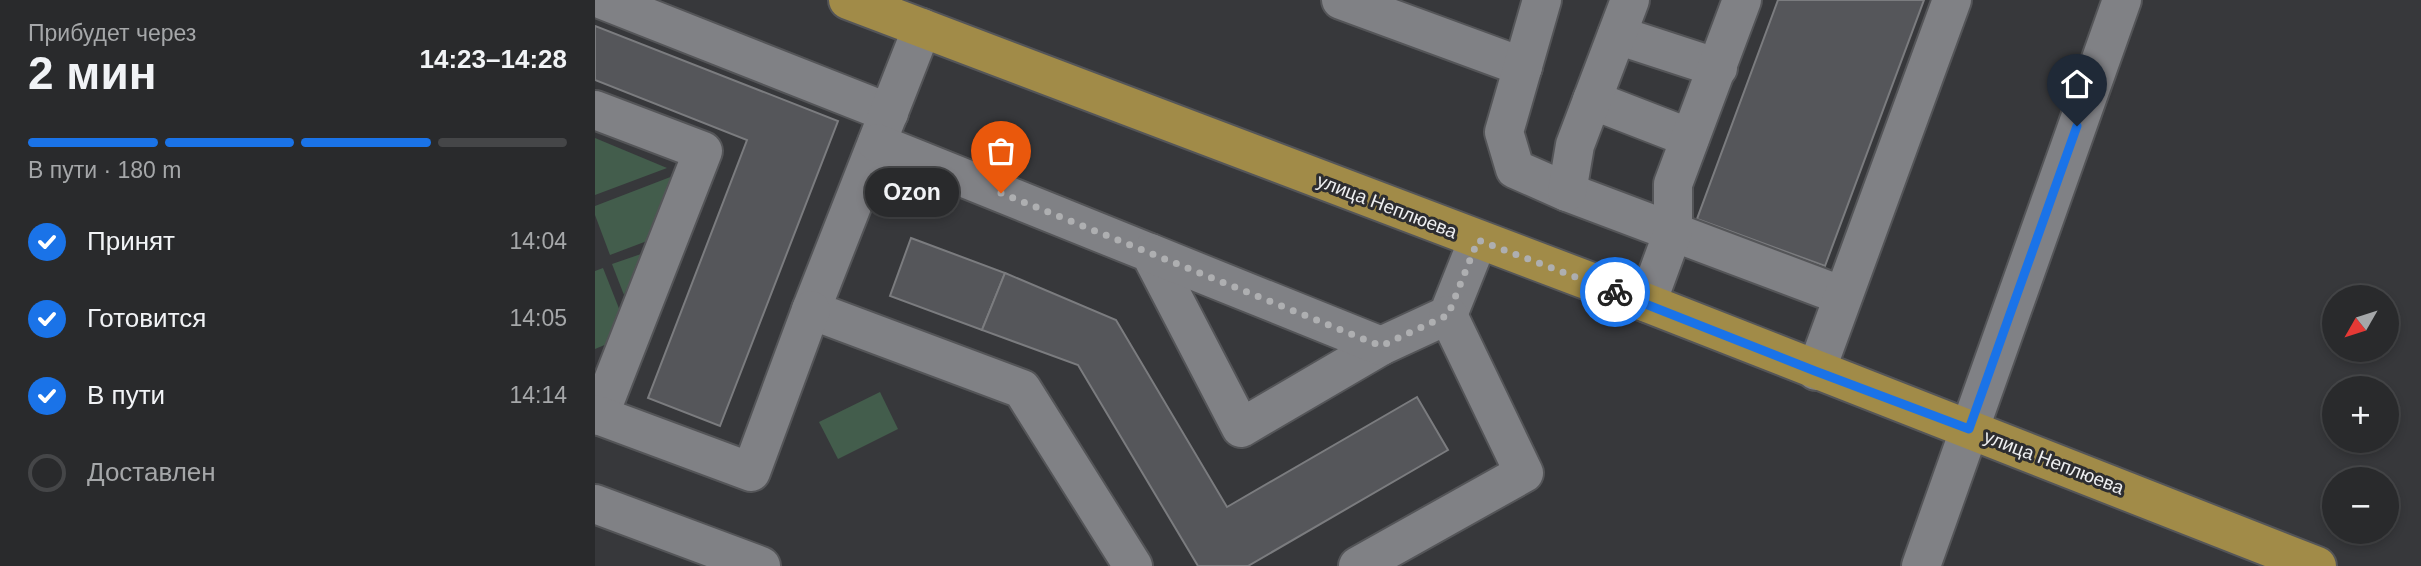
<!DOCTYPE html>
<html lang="ru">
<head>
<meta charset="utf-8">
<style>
	:root { --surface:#292a2c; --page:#313234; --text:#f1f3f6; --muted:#a5a7a9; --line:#454648; --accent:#1a73e8 }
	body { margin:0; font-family:Arial,sans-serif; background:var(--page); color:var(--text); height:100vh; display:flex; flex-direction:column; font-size:26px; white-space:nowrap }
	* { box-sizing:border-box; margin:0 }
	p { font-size:23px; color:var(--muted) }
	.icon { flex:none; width:38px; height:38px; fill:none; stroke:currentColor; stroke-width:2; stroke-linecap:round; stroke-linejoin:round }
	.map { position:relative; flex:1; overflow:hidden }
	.details { display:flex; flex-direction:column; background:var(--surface); width:595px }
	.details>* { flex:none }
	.needle { width:46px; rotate:231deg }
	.fabs { position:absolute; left:1727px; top:285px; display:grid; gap:14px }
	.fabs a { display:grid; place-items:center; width:77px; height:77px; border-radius:50%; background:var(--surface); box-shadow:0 4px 10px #0003,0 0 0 2px var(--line); font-size:35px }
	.pin { position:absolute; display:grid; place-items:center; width:60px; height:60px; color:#fff; margin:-72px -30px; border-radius:50% 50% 50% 0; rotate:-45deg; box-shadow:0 0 7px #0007 }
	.pin .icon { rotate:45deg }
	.courier { position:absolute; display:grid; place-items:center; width:70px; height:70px; margin:-35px; border:5px solid #1a73e8; border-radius:50%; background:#fff; color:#222; box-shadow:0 2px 9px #0007 }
	.bubble { position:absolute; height:49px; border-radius:24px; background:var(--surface); box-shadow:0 4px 10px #0003,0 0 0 2px var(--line); font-size:23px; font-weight:700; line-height:49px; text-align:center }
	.summary em { font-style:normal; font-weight:700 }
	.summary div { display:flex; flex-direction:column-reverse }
	.summary { display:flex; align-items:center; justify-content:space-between; height:119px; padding:0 28px }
	h1 { font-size:46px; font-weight:700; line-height:52px }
	.bar { display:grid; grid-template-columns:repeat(4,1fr); gap:10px 7px; align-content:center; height:84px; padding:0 28px }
	.bar i { height:9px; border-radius:5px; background:var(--line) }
	.bar .on { background:var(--accent) }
	.bar p { grid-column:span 4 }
	ol { padding:0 28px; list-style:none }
	li { display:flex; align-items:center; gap:21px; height:77px }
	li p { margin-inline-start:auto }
	li .icon { padding:7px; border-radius:50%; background:var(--accent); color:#fff; stroke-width:4 }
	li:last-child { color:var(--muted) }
	li i { width:38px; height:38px; border:4px solid var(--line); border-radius:50% }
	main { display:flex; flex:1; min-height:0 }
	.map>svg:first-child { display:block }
</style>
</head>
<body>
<main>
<section class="details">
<div class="summary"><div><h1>2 мин</h1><p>Прибудет через</p></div><em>14:23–14:28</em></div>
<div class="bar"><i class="on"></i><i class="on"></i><i class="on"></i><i></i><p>В пути · 180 m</p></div>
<ol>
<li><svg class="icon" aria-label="check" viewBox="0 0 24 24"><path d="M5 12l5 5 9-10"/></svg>Принят<p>14:04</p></li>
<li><svg class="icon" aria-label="check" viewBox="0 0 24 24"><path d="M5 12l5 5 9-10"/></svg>Готовится<p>14:05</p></li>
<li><svg class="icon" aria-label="check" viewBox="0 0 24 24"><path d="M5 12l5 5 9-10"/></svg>В пути<p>14:14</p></li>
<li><i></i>Доставлен</li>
</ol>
</section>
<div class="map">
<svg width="1826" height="566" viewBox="0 0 1826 566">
	<rect width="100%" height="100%" fill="#37383b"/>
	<!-- green -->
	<g fill="#435d4c">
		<path d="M 0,138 L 72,168 L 0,195 Z"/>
		<path d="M 78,176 L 52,241 L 15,255 L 0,215 L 0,206 Z"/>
		<path d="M 49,253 L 29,295 L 17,264 Z"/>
		<path d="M 8,268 L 25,311 L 12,344 L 0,349 L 0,271 Z"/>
		<path d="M 285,392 L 303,429 L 243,459 L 224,422 Z"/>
	</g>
	<!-- building -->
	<g fill="#55565a" stroke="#7b7c7f" stroke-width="2">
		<path d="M 1183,0 L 1329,0 L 1230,266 L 1102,219 Z"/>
		<path d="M 0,26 L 243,121 L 125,426 L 53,398 L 152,140 L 0,80 Z"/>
		<path d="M 316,238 L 410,273 L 387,330 L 295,296 Z"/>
		<path d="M 410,273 L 521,320 L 632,507 L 822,397 L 853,450 L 653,566 L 603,566 L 483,365 L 387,330 Z"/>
	</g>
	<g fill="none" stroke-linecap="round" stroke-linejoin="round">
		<defs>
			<g id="minor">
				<path d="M 8,0 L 294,113"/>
				<path d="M 746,0 L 928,67"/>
				<path d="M 947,0 L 909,132 L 920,169 L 972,192 L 1248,296"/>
				<path d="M 327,28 L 216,310 L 427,389 L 538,566"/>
				<path d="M 1022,35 L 1123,68"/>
				<path d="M 997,100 L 1095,138"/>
				<path d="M 0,110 L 108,151 L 4,416"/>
				<path d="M 282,143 L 555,253 L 646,428 L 786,346 L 853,315 L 883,240"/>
				<path d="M 972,192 L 980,145 L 1035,0"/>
				<path d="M 555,253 L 786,346"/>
				<path d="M 1052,303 L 1078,232 L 1078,184 L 1147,0"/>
				<path d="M 1221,371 L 1357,0"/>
				<path d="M 0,414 L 156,472 L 216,310"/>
				<path d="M 0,504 L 166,566"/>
				<path d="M 763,566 L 929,473 L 853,315"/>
				<path d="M 1326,566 L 1527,0"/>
			</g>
			<path id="major" d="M 253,0 L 1052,303 L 1722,566"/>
		</defs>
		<!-- minor casing -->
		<use href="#minor" stroke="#545558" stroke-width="42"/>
		<!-- major casing -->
		<use href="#major" stroke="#545558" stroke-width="42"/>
		<!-- minor -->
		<use href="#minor" stroke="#808185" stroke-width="38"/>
		<!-- major -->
		<use href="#major" stroke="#a18b48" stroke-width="38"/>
	</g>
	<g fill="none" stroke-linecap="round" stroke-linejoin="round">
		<!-- done -->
		<path stroke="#aeafb1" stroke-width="7" stroke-dasharray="0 12.6" d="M 406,193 L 786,346 L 853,315 L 883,240 L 1020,292"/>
		<!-- route -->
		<path stroke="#1a73e8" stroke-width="9" d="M 1020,292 L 1220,371 L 1374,429 L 1482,126"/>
	</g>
	<g text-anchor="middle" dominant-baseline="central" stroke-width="6" stroke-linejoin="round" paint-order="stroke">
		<!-- street labels -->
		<g font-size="19" fill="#eeeff1" stroke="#2d2d30">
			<text transform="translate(792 206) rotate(21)">улица Неплюева</text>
			<text transform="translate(1459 462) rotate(21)">улица Неплюева</text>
		</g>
	</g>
</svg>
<div class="fabs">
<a><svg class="needle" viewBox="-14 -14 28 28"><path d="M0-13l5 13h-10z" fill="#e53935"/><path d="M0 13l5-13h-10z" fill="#a5a7a9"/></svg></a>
<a>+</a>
<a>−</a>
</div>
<div class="pin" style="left:406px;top:193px;background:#ea580c"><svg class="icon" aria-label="bag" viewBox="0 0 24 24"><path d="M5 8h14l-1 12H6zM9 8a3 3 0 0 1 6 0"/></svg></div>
<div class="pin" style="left:1482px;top:126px;background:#1f2937"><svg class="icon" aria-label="home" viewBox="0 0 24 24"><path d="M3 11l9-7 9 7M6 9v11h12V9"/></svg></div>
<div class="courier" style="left:1020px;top:292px"><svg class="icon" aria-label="bike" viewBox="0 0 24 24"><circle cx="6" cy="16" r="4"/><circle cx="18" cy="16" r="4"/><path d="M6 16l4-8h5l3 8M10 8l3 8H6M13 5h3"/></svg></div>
<div class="bubble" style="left:270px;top:168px;width:94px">Ozon</div>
</div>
</main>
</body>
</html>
